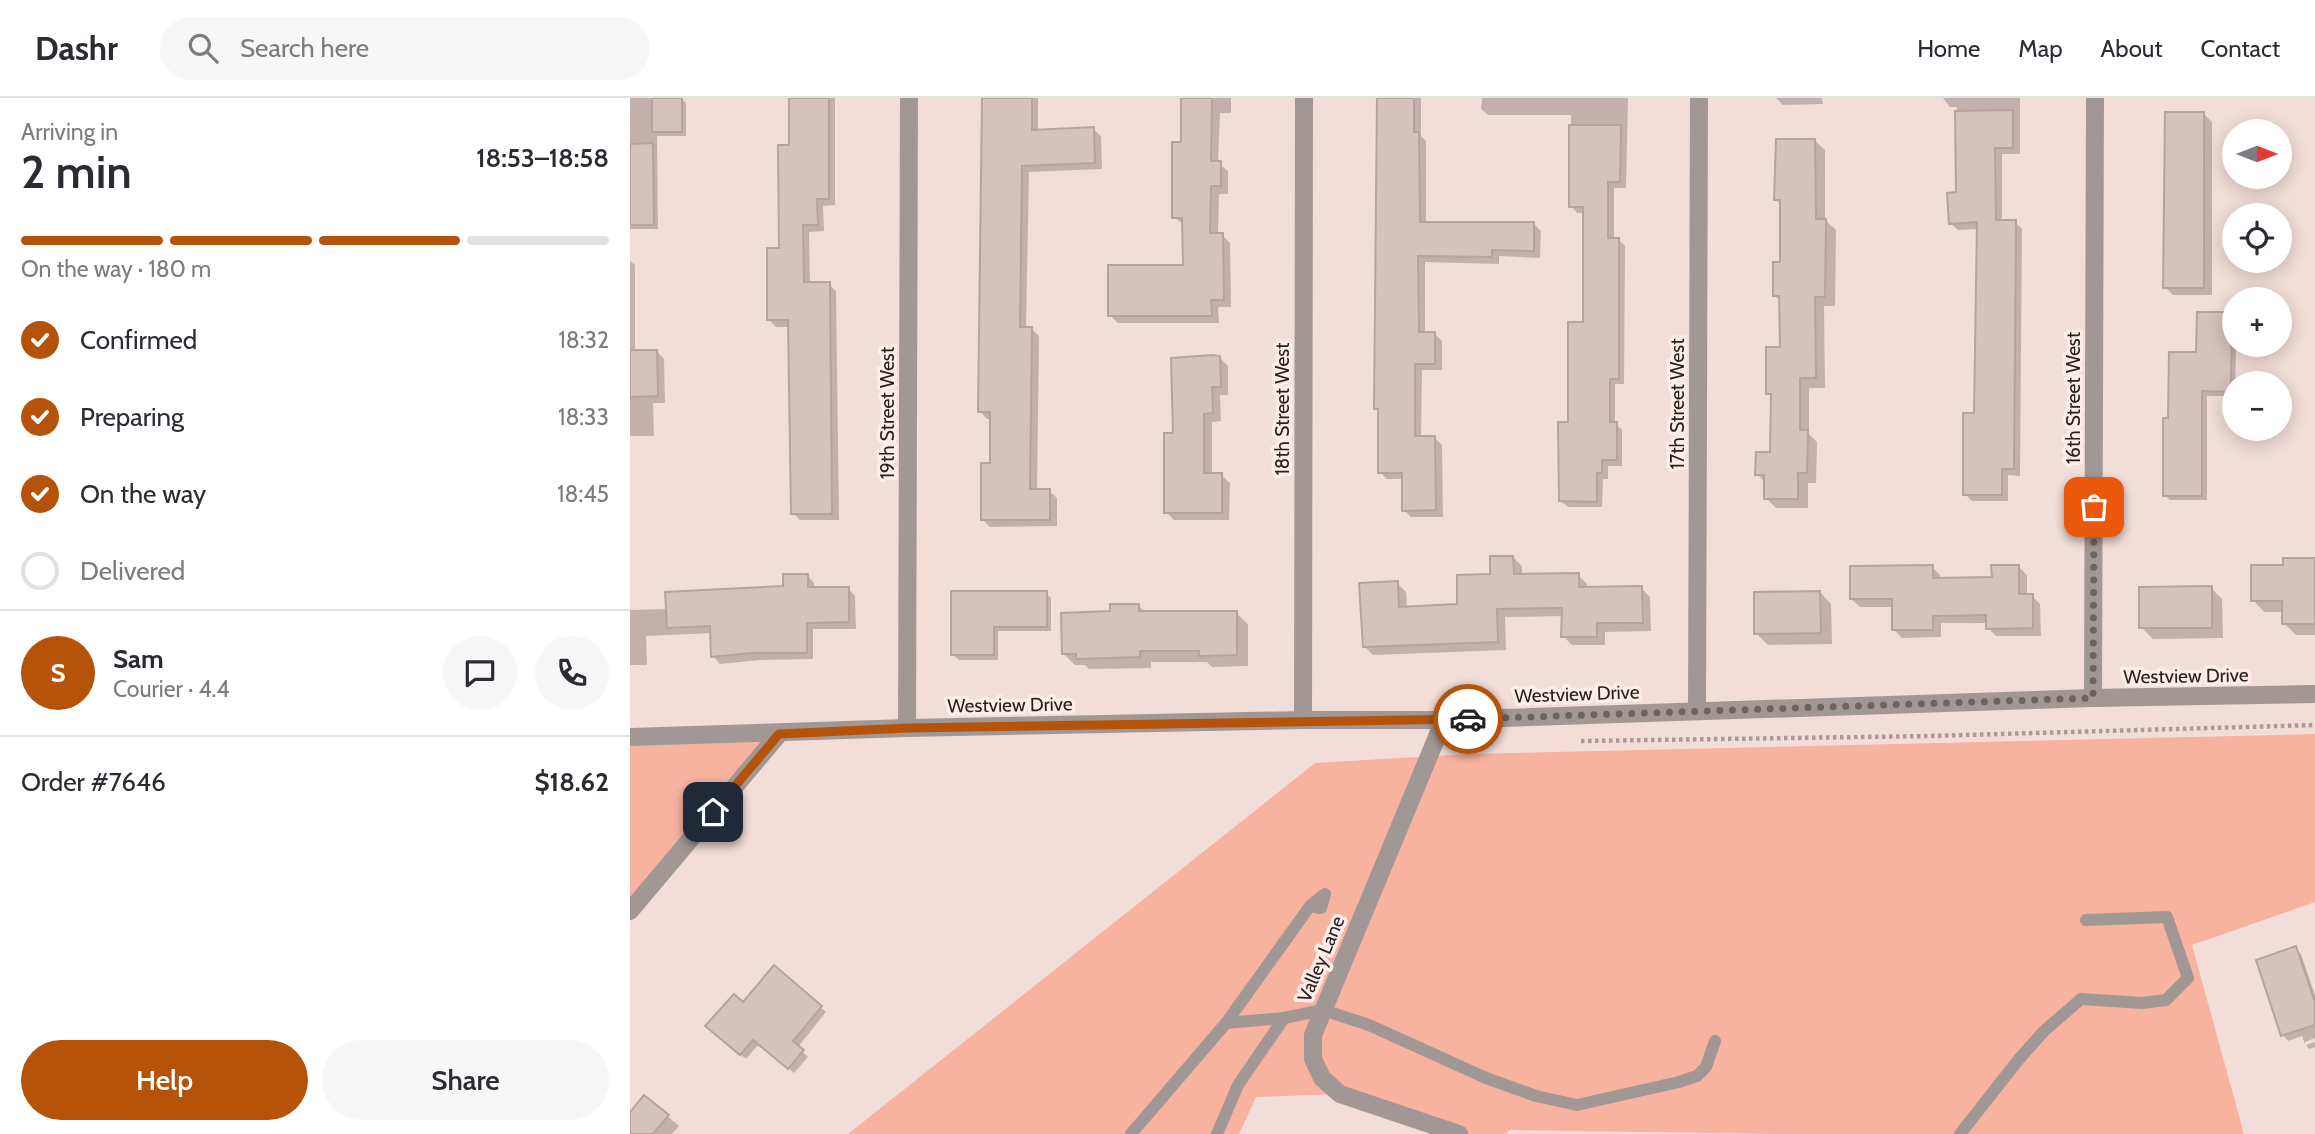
<!DOCTYPE html>
<html lang="en">
<head>
<meta charset="utf-8">
<style>
	:root { --surface:#fff; --page:#f7f7f7; --text:#2b2b33; --muted:#7c7c81; --line:#e1e1e2; --accent:#b45309 }
	body { margin:0; font-family:Cabin,sans-serif; background:var(--page); color:var(--text); height:100vh; display:flex; flex-direction:column; font-size:26px; white-space:nowrap }
	* { box-sizing:border-box; margin:0 }
	p { font-size:23px; color:var(--muted) }
	.icon { flex:none; width:38px; height:38px; fill:none; stroke:currentColor; stroke-width:2; stroke-linecap:round; stroke-linejoin:round }
	.map { position:relative; flex:1; overflow:hidden }
	.drawer { display:flex; flex-direction:column; background:var(--surface); width:630px }
	.drawer>* { flex:none }
	.needle { width:46px; rotate:90deg }
	.fabs { position:absolute; left:1592px; top:21px; display:grid; gap:14px }
	.fabs a { display:grid; place-items:center; width:70px; height:70px; border-radius:50%; background:var(--surface); box-shadow:0 4px 18px #0003; font-size:35px }
	.pin { position:absolute; display:grid; place-items:center; width:60px; height:60px; color:#fff; margin:-30px; border-radius:14px; box-shadow:0 4px 10px #0006 }
	.courier { position:absolute; display:grid; place-items:center; width:70px; height:70px; margin:-35px; border:5px solid #b45309; border-radius:50%; background:#fff; color:#222; box-shadow:0 2px 9px #0007 }
	.headline em { font-style:normal; font-weight:600 }
	.headline div { display:flex; flex-direction:column-reverse }
	.headline { display:flex; align-items:center; justify-content:space-between; height:119px; padding:0 21px }
	h1 { font-size:46px; font-weight:600; line-height:52px }
	.bar { display:grid; grid-template-columns:repeat(4,1fr); gap:10px 7px; align-content:center; height:84px; padding:0 21px }
	.bar i { height:9px; border-radius:5px; background:var(--line) }
	.bar .current { background:var(--accent) }
	.bar p { grid-column:span 4 }
	.line { display:flex; align-items:center; gap:18px; padding:0 21px; border-top:2px solid var(--line) }
	.line div { flex:1 }
	.round { display:grid; place-items:center; flex:none; width:74px; height:74px; border-radius:37px; background:var(--page) }
	ol { padding:0 21px; list-style:none }
	li { display:flex; align-items:center; gap:21px; height:77px }
	li p { margin-inline-start:auto }
	li .icon { padding:7px; border-radius:50%; background:var(--accent); color:#fff; stroke-width:4 }
	li:last-child { color:var(--muted) }
	li i { width:38px; height:38px; border:4px solid var(--line); border-radius:50% }
	.primary-button { display:flex; gap:14px; margin-top:auto; padding:14px 21px }
	.primary-button a { flex:1; height:80px; border-radius:42px; background:var(--accent); color:#fff; font-size:28px; font-weight:600; line-height:80px; text-align:center }
	.primary-button a+a { background:var(--page); color:var(--text) }
	header { display:flex; align-items:center; gap:42px; box-sizing:border-box; height:98px; padding:0 35px; background:var(--surface); border-bottom:2px solid var(--line) }
	header strong { font-size:33px }
	nav { display:flex; gap:38px; margin-inline-start:auto; font-size:24px }
	.search { width:490px; height:63px; background:var(--page); display:flex; align-items:center; gap:18px; box-sizing:border-box; padding:0 24px; border-radius:38px; color:var(--muted); font-size:26px }
	main { display:flex; flex:1; min-height:0 }
	.map>svg:first-child { display:block }
</style>
</head>
<body>
<header>
<strong>Dashr</strong>
<div class="search"><svg class="icon" aria-label="search" viewBox="0 0 24 24"><circle cx="10" cy="10" r="6"/><path d="M15 15l6 6"/></svg>Search here</div>
<nav><a>Home</a><a>Map</a><a>About</a><a>Contact</a></nav>
</header>
<main>
<section class="drawer">
<div class="headline"><div><h1>2 min</h1><p>Arriving in</p></div><em>18:53–18:58</em></div>
<div class="bar"><i class="current"></i><i class="current"></i><i class="current"></i><i></i><p>On the way · 180 m</p></div>
<ol>
<li><svg class="icon" aria-label="check" viewBox="0 0 24 24"><path d="M5 12l5 5 9-10"/></svg>Confirmed<p>18:32</p></li>
<li><svg class="icon" aria-label="check" viewBox="0 0 24 24"><path d="M5 12l5 5 9-10"/></svg>Preparing<p>18:33</p></li>
<li><svg class="icon" aria-label="check" viewBox="0 0 24 24"><path d="M5 12l5 5 9-10"/></svg>On the way<p>18:45</p></li>
<li><i></i>Delivered</li>
</ol>
<div class="line" style="height:126px"><b class="round" style="background:var(--accent);color:#fff">S</b><div><b>Sam</b><p>Courier · 4.4</p></div><a class="round"><svg class="icon" aria-label="chat" viewBox="0 0 24 24"><path d="M4 5h16v11H9l-5 4z"/></svg></a><a class="round"><svg class="icon" aria-label="phone" viewBox="0 0 24 24"><path d="M5 4h4l2 5-3 2q2 4 5 5l2-3 5 2v4C11 20 4 13 5 4z"/></svg></a></div>
<div class="line" style="height:91px"><div>Order #7646</div><b>$18.62</b></div>
<div class="primary-button"><a>Help</a><a>Share</a></div>
</section>
<div class="map">
<svg width="1685" height="1036" viewBox="0 0 1685 1036">
	<rect width="100%" height="100%" fill="#f2ddd8"/>
	<!-- green -->
	<g fill="#f7b2a0">
		<path d="M 149,636 L 0,813 L 0,639 Z"/>
		<path d="M 1685,636 L 1685,804 L 1562,847 L 1614,1036 L 1152,1036 L 879,1032 L 876,1036 L 829,1036 L 710,996 L 626,999 L 609,1036 L 218,1036 L 685,665 L 838,656 Z"/>
	</g>
	<!-- shadow -->
	<g fill="#0003">
		<path d="M 0,0 L 51,0 L 56,5 L 56,38 L 27,38 L 28,131 L 0,131 Z"/>
		<path d="M 161,0 L 205,0 L 205,107 L 193,108 L 194,133 L 179,134 L 180,186 L 199,186 L 206,193 L 209,422 L 170,422 L 163,415 L 160,229 L 146,229 L 139,222 L 151,151 L 161,48 Z"/>
		<path d="M 354,0 L 408,0 L 408,34 L 463,31 L 471,38 L 472,71 L 399,74 L 396,230 L 402,231 L 409,238 L 407,393 L 419,393 L 427,400 L 427,428 L 360,429 L 352,421 L 362,367 L 362,321 L 357,321 L 350,313 Z"/>
		<path d="M 553,0 L 601,0 L 601,15 L 590,15 L 588,65 L 598,73 L 598,96 L 589,96 L 588,137 L 592,137 L 600,145 L 601,209 L 588,209 L 589,225 L 488,225 L 480,217 L 555,169 L 554,127 L 544,119 L 553,46 Z"/>
		<path d="M 748,0 L 791,0 L 791,38 L 796,43 L 796,126 L 904,126 L 911,133 L 910,160 L 869,158 L 869,166 L 795,164 L 795,236 L 805,236 L 812,243 L 812,272 L 792,272 L 791,340 L 805,340 L 812,347 L 813,419 L 781,419 L 774,412 L 774,381 L 757,381 L 750,374 L 750,315 L 746,310 Z"/>
		<path d="M 852,0 L 998,0 L 996,90 L 984,90 L 984,141 L 988,141 L 995,148 L 994,286 L 985,286 L 985,325 L 992,332 L 992,368 L 978,368 L 978,381 L 973,381 L 972,409 L 938,409 L 931,403 L 955,226 L 955,115 L 947,115 L 941,108 L 941,17 L 858,17 L 851,11 Z"/>
		<path d="M 1146,0 L 1192,0 L 1193,6 L 1153,7 Z"/>
		<path d="M 1313,0 L 1390,0 L 1390,56 L 1372,56 L 1372,124 L 1385,124 L 1392,131 L 1390,378 L 1378,377 L 1378,403 L 1342,403 L 1335,396 L 1346,317 L 1348,131 L 1328,132 L 1320,125 L 1328,96 L 1327,9 L 1320,9 Z"/>
		<path d="M 1574,16 L 1582,24 L 1582,197 L 1543,197 L 1535,189 Z"/>
		<path d="M 1184,42 L 1195,52 L 1195,122 L 1206,132 L 1205,208 L 1194,208 L 1195,290 L 1179,290 L 1179,336 L 1187,344 L 1186,385 L 1178,385 L 1178,410 L 1146,410 L 1136,400 L 1136,385 L 1127,376 L 1142,355 L 1143,301 L 1138,295 L 1152,250 L 1151,204 L 1144,197 L 1152,166 L 1152,108 L 1145,101 Z"/>
		<path d="M 0,163 L 5,167 L 5,254 L 27,253 L 34,261 L 35,305 L 23,305 L 24,338 L 0,338 Z"/>
		<path d="M 1601,216 L 1605,219 L 1606,247 L 1605,298 L 1577,298 L 1577,402 L 1540,402 L 1535,397 L 1540,322 L 1568,256 Z"/>
		<path d="M 590,260 L 598,268 L 598,297 L 590,297 L 591,323 L 582,324 L 582,377 L 591,377 L 600,385 L 599,422 L 544,422 L 536,414 L 545,337 Z"/>
		<path d="M 883,459 L 892,468 L 892,477 L 948,477 L 957,486 L 957,491 L 1011,490 L 1020,499 L 1021,533 L 975,534 L 975,547 L 942,547 L 933,538 L 934,518 L 875,519 L 876,552 L 743,557 L 734,548 L 767,485 L 776,494 L 777,510 L 829,508 Z"/>
		<path d="M 1685,462 L 1685,537 L 1666,537 L 1654,525 L 1654,514 L 1634,514 L 1623,502 L 1655,469 Z"/>
		<path d="M 1302,469 L 1310,477 L 1310,481 L 1363,481 L 1389,469 L 1397,477 L 1397,498 L 1402,498 L 1410,506 L 1411,538 L 1366,538 L 1358,530 L 1358,525 L 1311,525 L 1311,539 L 1272,540 L 1264,532 L 1264,509 L 1230,509 L 1221,501 Z"/>
		<path d="M 177,477 L 184,485 L 184,491 L 218,490 L 225,498 L 226,531 L 183,531 L 183,561 L 130,562 L 90,566 L 83,558 L 82,535 L 16,538 L 17,567 L 0,567 L 0,512 L 38,511 L 155,489 Z"/>
		<path d="M 1581,490 L 1592,501 L 1593,540 L 1523,541 L 1511,529 Z"/>
		<path d="M 323,494 L 416,495 L 421,500 L 421,533 L 368,533 L 368,562 L 329,562 L 323,557 Z"/>
		<path d="M 1190,494 L 1201,506 L 1202,546 L 1138,547 L 1126,535 Z"/>
		<path d="M 508,507 L 516,515 L 606,515 L 618,526 L 618,568 L 582,569 L 577,564 L 521,564 L 521,570 L 459,571 L 455,567 L 445,567 L 434,556 L 482,515 Z"/>
		<path d="M 1666,850 L 1671,856 L 1685,897 L 1685,940 L 1675,944 L 1675,946 L 1672,938 L 1658,943 L 1653,937 L 1628,863 Z"/>
		<path d="M 144,870 L 196,914 L 168,949 L 178,959 L 164,975 L 129,946 L 116,961 L 82,933 L 114,907 Z"/>
		<path d="M 1685,944 L 1685,949 L 1679,951 L 1676,947 Z"/>
		<path d="M 15,999 L 49,1028 L 42,1036 L 0,1036 L 0,1017 Z"/>
	</g>
	<!-- building -->
	<g fill="#d6c2bc" stroke="#b7a39e" stroke-width="2">
		<rect x="22" y="0" width="30" height="34"/>
		<path d="M 159,0 L 199,0 L 199,101 L 187,101 L 188,127 L 173,127 L 174,184 L 200,184 L 202,416 L 161,416 L 158,222 L 137,222 L 137,150 L 149,150 L 148,47 L 159,47 Z"/>
		<path d="M 352,0 L 402,0 L 402,32 L 464,29 L 465,65 L 392,68 L 390,229 L 402,229 L 400,391 L 420,391 L 420,422 L 351,422 L 351,365 L 360,365 L 360,314 L 348,314 Z"/>
		<path d="M 551,0 L 582,0 L 581,63 L 591,63 L 591,88 L 581,88 L 580,135 L 593,135 L 594,202 L 581,202 L 582,218 L 478,218 L 478,167 L 553,167 L 552,120 L 542,120 L 542,44 L 551,44 Z"/>
		<path d="M 747,0 L 784,0 L 784,34 L 789,34 L 790,124 L 904,124 L 904,153 L 862,152 L 862,159 L 788,158 L 789,234 L 805,234 L 805,266 L 785,266 L 785,338 L 805,338 L 806,412 L 772,413 L 772,375 L 748,375 L 748,311 L 744,311 Z"/>
		<path d="M 1383,12 L 1383,50 L 1365,50 L 1366,122 L 1386,122 L 1384,371 L 1372,371 L 1372,397 L 1333,397 L 1333,315 L 1344,315 L 1347,124 L 1319,126 L 1317,95 L 1326,94 L 1325,13 Z"/>
		<path d="M 1535,14 L 1574,14 L 1574,190 L 1533,190 Z"/>
		<path d="M 939,27 L 991,27 L 990,84 L 978,84 L 978,140 L 989,140 L 989,281 L 980,281 L 980,324 L 987,324 L 987,362 L 972,362 L 972,375 L 967,375 L 967,404 L 929,403 L 928,324 L 938,324 L 938,224 L 953,224 L 953,109 L 939,109 Z"/>
		<path d="M 1146,41 L 1185,41 L 1186,121 L 1196,121 L 1195,199 L 1185,199 L 1186,280 L 1170,280 L 1170,332 L 1178,332 L 1177,375 L 1168,375 L 1168,401 L 1134,401 L 1134,377 L 1125,377 L 1126,354 L 1140,354 L 1141,296 L 1136,296 L 1136,249 L 1150,249 L 1149,198 L 1143,198 L 1143,164 L 1150,164 L 1150,102 L 1144,102 Z"/>
		<path d="M 23,45 L 24,127 L 0,127 L 0,46 Z"/>
		<path d="M 1567,214 L 1602,214 L 1601,294 L 1572,293 L 1572,398 L 1533,398 L 1533,320 L 1538,320 L 1539,254 L 1566,254 Z"/>
		<path d="M 0,252 L 27,252 L 28,298 L 0,299 Z"/>
		<path d="M 583,257 L 590,258 L 591,289 L 582,289 L 583,315 L 574,316 L 574,375 L 592,375 L 592,415 L 534,415 L 534,335 L 543,335 L 541,260 Z"/>
		<path d="M 860,458 L 883,458 L 884,476 L 949,475 L 949,489 L 1012,488 L 1013,525 L 967,525 L 967,539 L 931,539 L 932,510 L 867,511 L 868,544 L 733,549 L 729,485 L 768,483 L 769,509 L 827,506 L 827,477 L 860,476 Z"/>
		<path d="M 1653,460 L 1685,460 L 1685,526 L 1652,526 L 1652,503 L 1621,503 L 1621,467 L 1653,467 Z"/>
		<path d="M 1303,467 L 1303,480 L 1362,479 L 1361,467 L 1389,467 L 1389,496 L 1403,496 L 1403,530 L 1356,531 L 1356,517 L 1303,518 L 1303,532 L 1262,532 L 1262,501 L 1220,501 L 1220,468 Z"/>
		<path d="M 153,476 L 178,476 L 178,489 L 219,489 L 219,524 L 177,525 L 177,555 L 122,555 L 81,559 L 80,528 L 37,530 L 35,494 L 153,488 Z"/>
		<path d="M 1582,488 L 1582,530 L 1509,530 L 1509,489 Z"/>
		<path d="M 321,493 L 417,493 L 417,529 L 364,529 L 364,557 L 321,557 Z"/>
		<path d="M 1190,493 L 1191,535 L 1124,536 L 1124,494 Z"/>
		<path d="M 480,506 L 509,506 L 509,513 L 607,513 L 607,557 L 569,558 L 569,553 L 510,553 L 510,559 L 446,561 L 446,556 L 432,556 L 431,515 L 480,513 Z"/>
		<path d="M 1666,848 L 1685,904 L 1685,927 L 1651,938 L 1626,862 Z"/>
		<path d="M 144,867 L 192,908 L 163,943 L 174,952 L 158,971 L 123,942 L 110,957 L 75,928 L 104,896 L 113,904 Z"/>
		<path d="M 14,997 L 39,1017 L 23,1036 L 0,1036 L 0,1014 Z"/>
	</g>
	<g fill="none" stroke-linecap="round" stroke-linejoin="round">
		<!-- path -->
		<path stroke="#aa9a96" stroke-width="4.5" stroke-dasharray="3.5 3.5" stroke-linecap="butt" d="M 951,643 L 1300,638 L 1685,627"/>
		<!-- service -->
		<g stroke="#a19896" stroke-width="12">
			<path d="M 654,920 L 596,925 L 680,808 L 691,810 L 695,796 L 680,808"/>
			<path d="M 501,1036 L 596,925"/>
			<path d="M 587,1036 L 608,987 L 654,920 L 693,912 L 739,927 L 856,980 L 906,998 L 947,1007 L 1049,984 L 1067,978 L 1076,969 L 1085,943"/>
			<path d="M 1330,1036 L 1389,961 L 1414,933 L 1451,901 L 1512,905 L 1536,902 L 1558,880 L 1537,819 L 1456,822"/>
		</g>
		<!-- minor -->
		<g stroke="#a19896" stroke-width="18">
			<path d="M 1463,600 L 1465,0"/>
			<path d="M 1067,613 L 1069,0"/>
			<path d="M 673,622 L 674,0"/>
			<path d="M 814,622 L 683,937 L 683,961 L 692,980 L 710,996 L 829,1036"/>
			<path d="M 277,630 L 279,0"/>
			<path d="M 0,639 L 277,630 L 673,622 L 814,622 L 1463,600 L 1685,596"/>
			<path d="M 0,813 L 149,636"/>
		</g>
	</g>
	<g fill="none" stroke-linecap="round" stroke-linejoin="round">
		<!-- done -->
		<path stroke="#6f6360" stroke-width="7" stroke-dasharray="0 12.6" d="M 838,621 L 1463,600 L 1464,409"/>
		<!-- route -->
		<path stroke="#b45309" stroke-width="9" d="M 83,714 L 149,636 L 278,630 L 838,621"/>
	</g>
	<g text-anchor="middle" dominant-baseline="central" stroke-width="7" stroke-linejoin="round" paint-order="stroke">
		<!-- street labels -->
		<g font-size="19" fill="#29211f" stroke="#fdece7">
			<text transform="translate(1443 300) rotate(-90)">16th Street West</text>
			<text transform="translate(1047 306) rotate(-90)">17th Street West</text>
			<text transform="translate(652 311) rotate(-90)">18th Street West</text>
			<text transform="translate(257 315) rotate(-90)">19th Street West</text>
			<text transform="translate(1556 578) rotate(-1)">Westview Drive</text>
			<text transform="translate(947 596) rotate(-2)">Westview Drive</text>
			<text transform="translate(380 607) rotate(-1)">Westview Drive</text>
			<text transform="translate(691 861) rotate(-67)">Valley Lane</text>
		</g>
	</g>
</svg>
<div class="fabs">
<a><svg class="needle" viewBox="-14 -14 28 28"><path d="M0-13l5 13h-10z" fill="#e53935"/><path d="M0 13l5-13h-10z" fill="#7c7c81"/></svg></a>
<a><svg class="icon" aria-label="locate" viewBox="0 0 24 24"><circle cx="12" cy="12" r="6"/><path d="M12 2v4M12 18v4M2 12h4M18 12h4"/></svg></a>
<a>+</a>
<a>−</a>
</div>
<div class="pin" style="left:1464px;top:409px;background:#ea580c"><svg class="icon" aria-label="bag" viewBox="0 0 24 24"><path d="M5 8h14l-1 12H6zM9 8a3 3 0 0 1 6 0"/></svg></div>
<div class="pin" style="left:83px;top:714px;background:#1f2937"><svg class="icon" aria-label="home" viewBox="0 0 24 24"><path d="M3 11l9-7 9 7M6 9v11h12V9"/></svg></div>
<div class="courier" style="left:838px;top:621px"><svg class="icon" aria-label="car" viewBox="0 0 24 24"><path d="M5 17H2v-5l4-1 3-4h7l3 4 3 1v5h-3M9 17h6M6 11h13"/><circle cx="7" cy="17" r="2"/><circle cx="17" cy="17" r="2"/></svg></div>
</div>
</main>
</body>
</html>
